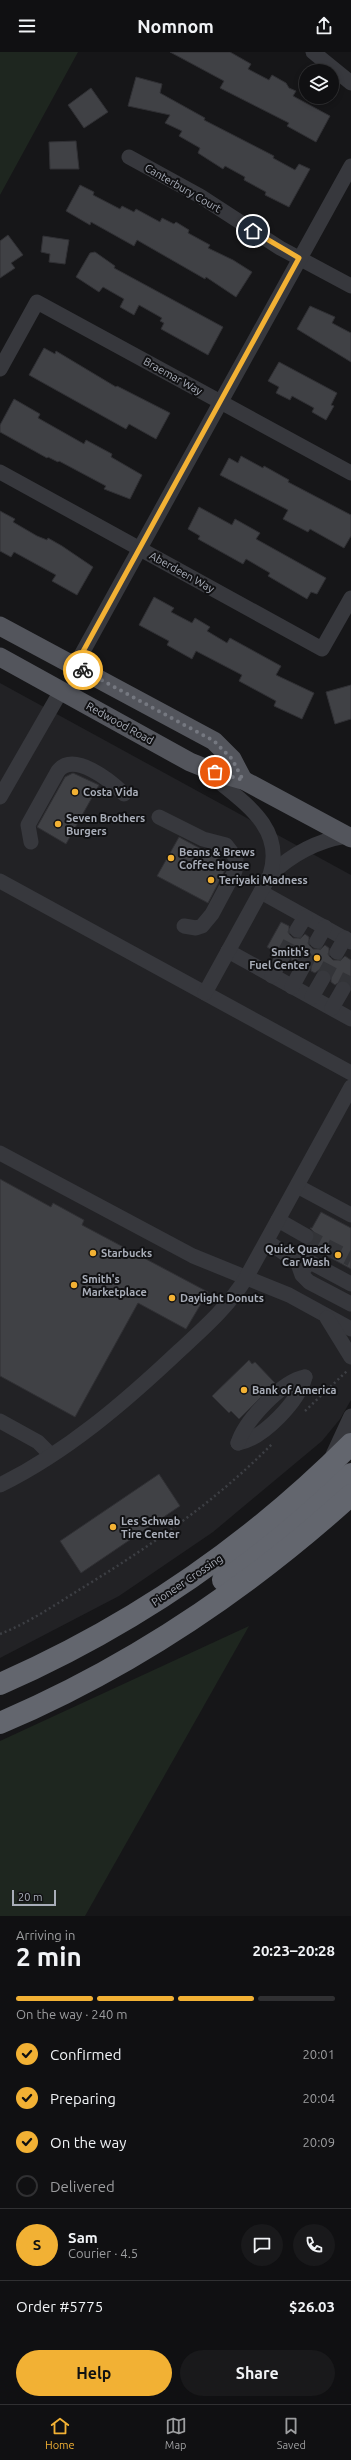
<!DOCTYPE html>
<html lang="en">
<head>
<meta charset="utf-8">
<style>
	:root { --surface:#101012; --page:#19191b; --text:#f1f3f6; --muted:#9c9d9f; --line:#303032; --accent:#f2b134 }
	body { margin:0; font-family:Ubuntu,sans-serif; background:var(--page); color:var(--text); height:100vh; display:flex; flex-direction:column; font-size:15px; white-space:nowrap }
	* { box-sizing:border-box; margin:0 }
	p { font-size:13px; color:var(--muted) }
	.icon { flex:none; width:22px; height:22px; fill:none; stroke:currentColor; stroke-width:2; stroke-linecap:round; stroke-linejoin:round }
	.map { position:relative; height:1864px; overflow:hidden }
	.side { display:flex; flex-direction:column; background:var(--surface); flex:1 }
	.side>* { flex:none }
	.fabs { position:absolute; left:299px; top:12px; display:grid; gap:8px }
	.fabs a { display:grid; place-items:center; width:40px; height:40px; border-radius:50%; background:var(--surface); box-shadow:0 2px 6px #0003,0 0 0 1px var(--line); font-size:20px }
	.scale { position:absolute; left:12px; bottom:10px; width:44px; box-sizing:border-box; padding-left:4px; border:2px solid #a8adb8; border-top:0; font-size:11px; line-height:14px; white-space:nowrap; color:#a8adb8; -webkit-text-stroke:3px #111113; paint-order:stroke }
	.pin { position:absolute; display:grid; place-items:center; width:34px; height:34px; color:#fff; margin:-17px; border:2px solid #fff; border-radius:50%; box-shadow:0 1px 4px #0007 }
	.courier { position:absolute; display:grid; place-items:center; width:40px; height:40px; margin:-20px; border:3px solid #f2b134; border-radius:50%; background:#fff; color:#222; box-shadow:0 1px 5px #0007 }
	.summary em { font-style:normal; font-weight:700 }
	.summary div { display:flex; flex-direction:column-reverse }
	.summary { display:flex; align-items:center; justify-content:space-between; height:68px; padding:0 16px }
	h1 { font-size:26px; font-weight:700; line-height:30px }
	.bar { display:grid; grid-template-columns:repeat(4,1fr); gap:6px 4px; align-content:center; height:48px; padding:0 16px }
	.bar i { height:5px; border-radius:3px; background:var(--line) }
	.bar .active { background:var(--accent) }
	.bar p { grid-column:span 4 }
	.line { display:flex; align-items:center; gap:10px; padding:0 16px; border-top:1px solid var(--line) }
	.line div { flex:1 }
	.round { display:grid; place-items:center; flex:none; width:42px; height:42px; border-radius:21px; background:var(--page) }
	ol { padding:0 16px; list-style:none }
	li { display:flex; align-items:center; gap:12px; height:44px }
	li p { margin-inline-start:auto }
	li .icon { padding:4px; border-radius:50%; background:var(--accent); color:#111; stroke-width:4 }
	li:last-child { color:var(--muted) }
	li i { width:22px; height:22px; border:2px solid var(--line); border-radius:50% }
	.primary-button { display:flex; gap:8px; margin-top:auto; padding:8px 16px }
	.primary-button a { flex:1; height:46px; border-radius:24px; background:var(--accent); color:#111; font-size:16px; font-weight:700; line-height:46px; text-align:center }
	.primary-button a+a { background:var(--page); color:var(--text) }
	header { display:flex; justify-content:space-between; align-items:center; height:52px; padding:0 16px; background:var(--surface); font-size:18px; font-weight:700 }
	.tab-bar { display:flex; justify-content:space-around; align-items:center; height:56px; border-top:1px solid var(--line); background:var(--surface); font-size:11px; color:var(--muted) }
	.tab-bar a { display:grid; justify-items:center; gap:2px }
	.tab-bar .active { color:var(--accent) }
	.map>svg:first-child { display:block }
</style>
</head>
<body>
<header><svg class="icon" aria-label="menu" viewBox="0 0 24 24"><path d="M4 6h16M4 12h16M4 18h16"/></svg>Nomnom<svg class="icon" aria-label="share" viewBox="0 0 24 24"><path d="M12 15V3M7 8l5-5 5 5M5 13v7h14v-7"/></svg></header>
<div class="map">
<svg width="351" height="1864" viewBox="0 0 351 1864">
	<rect width="100%" height="100%" fill="#161618"/>
	<!-- built -->
	<path fill="#222225" d="M 0,631 L 351,823 L 351,1348 L 340,1367 L 322,1389 L 213,1480 L 119,1544 L 0,1606 Z"/>
	<!-- green -->
	<g fill="#1e261f">
		<path d="M 0,0 L 78,0 L 0,143 Z"/>
		<path d="M 249,1574 L 85,1864 L 0,1864 L 0,1689 Z"/>
	</g>
	<!-- building -->
	<g fill="#404145" stroke="#303034">
		<path d="M 170,0 L 230,0 L 251,12 L 248,17 L 269,28 L 272,23 L 286,31 L 289,36 L 296,39 L 293,44 L 330,64 L 316,90 L 287,74 L 289,71 L 220,36 L 224,29 Z"/>
		<path d="M 136,25 L 162,32 L 160,41 L 205,66 L 204,68 L 274,104 L 273,106 L 295,118 L 299,112 L 310,117 L 289,155 L 265,143 L 266,140 L 244,128 L 245,125 L 225,114 L 223,117 L 198,101 L 200,96 L 179,84 L 182,79 L 165,71 L 170,63 L 128,54 Z"/>
		<path d="M 91,36 L 108,60 L 84,76 L 68,53 Z"/>
		<path d="M 76,89 L 79,117 L 50,117 L 49,90 Z"/>
		<path d="M 80,133 L 94,140 L 93,143 L 120,157 L 122,154 L 134,160 L 136,157 L 160,170 L 162,166 L 174,172 L 176,170 L 189,178 L 188,181 L 210,193 L 208,196 L 233,208 L 252,220 L 236,245 L 206,225 L 205,227 L 137,188 L 134,194 L 91,170 L 90,173 L 66,159 Z"/>
		<path d="M 8,183 L 23,203 L 11,211 L 15,216 L 0,226 L 0,189 Z"/>
		<path d="M 43,184 L 69,188 L 65,212 L 49,210 L 50,202 L 41,200 Z"/>
		<path d="M 95,200 L 115,214 L 114,216 L 223,275 L 208,303 L 161,277 L 164,271 L 160,269 L 162,266 L 139,253 L 134,263 L 120,255 L 124,247 L 103,235 L 99,240 L 76,225 L 90,201 Z"/>
		<path d="M 310,254 L 335,265 L 332,271 L 351,281 L 351,310 L 297,277 Z"/>
		<path d="M 44,296 L 55,302 L 56,299 L 116,335 L 117,334 L 170,361 L 156,387 L 129,372 L 126,377 L 29,323 Z"/>
		<path d="M 279,310 L 337,341 L 331,353 L 334,354 L 326,368 L 312,360 L 314,356 L 292,344 L 290,348 L 276,341 L 279,335 L 268,329 Z"/>
		<path d="M 14,347 L 40,362 L 38,366 L 84,392 L 86,388 L 112,402 L 111,405 L 142,423 L 130,447 L 104,437 L 106,434 L 59,409 L 58,410 L 48,405 L 47,406 L 0,380 L 0,373 Z"/>
		<path d="M 241,404 L 263,416 L 264,414 L 289,428 L 288,430 L 351,463 L 351,484 L 344,496 L 310,477 L 308,480 L 283,467 L 288,458 L 220,423 L 229,406 L 238,411 Z"/>
		<path d="M 199,455 L 232,473 L 235,467 L 260,481 L 256,487 L 326,526 L 317,542 L 311,540 L 307,547 L 268,524 L 270,521 L 246,507 L 243,512 L 198,487 L 200,484 L 188,477 Z"/>
		<path d="M 0,459 L 15,467 L 13,470 L 37,484 L 47,488 L 48,486 L 62,494 L 93,515 L 77,543 L 52,529 L 56,523 L 14,500 L 11,505 L 0,499 Z"/>
		<path d="M 154,545 L 174,556 L 171,560 L 192,571 L 195,566 L 210,575 L 207,579 L 227,591 L 230,586 L 281,614 L 276,623 L 314,641 L 302,667 L 274,654 L 276,649 L 239,629 L 242,623 L 196,599 L 192,607 L 167,593 L 169,589 L 139,573 Z"/>
		<path d="M 351,633 L 351,667 L 335,672 L 326,640 Z"/>
		<path d="M 73,721 L 99,733 L 66,792 L 37,775 L 65,725 Z"/>
		<path d="M 179,785 L 227,811 L 226,816 L 208,851 L 157,824 Z"/>
		<path d="M 281,870 L 289,874 L 289,882 L 293,886 L 301,886 L 305,882 L 309,885 L 309,893 L 313,897 L 321,897 L 325,893 L 329,896 L 329,904 L 333,908 L 341,908 L 345,904 L 351,908 L 351,933 L 343,928 L 335,933 L 331,930 L 331,922 L 327,918 L 319,918 L 315,921 L 311,919 L 311,911 L 307,907 L 299,907 L 295,910 L 291,908 L 291,900 L 287,896 L 279,896 L 275,900 L 267,895 Z"/>
		<path d="M 0,1127 L 51,1155 L 53,1151 L 84,1168 L 82,1173 L 208,1240 L 186,1277 L 138,1251 L 75,1365 L 0,1324 Z"/>
		<path d="M 321,1160 L 351,1176 L 351,1217 L 307,1193 L 314,1188 L 314,1180 L 310,1176 L 312,1176 Z"/>
		<path d="M 249,1308 L 252,1312 L 255,1310 L 275,1331 L 239,1367 L 231,1359 L 229,1361 L 212,1344 Z"/>
		<path d="M 159,1422 L 180,1454 L 81,1521 L 60,1489 Z"/>
	</g>
	<g fill="none" stroke-linecap="round" stroke-linejoin="round">
		<!-- minor-tunnel -->
		<g stroke="#333438" stroke-width="15" stroke-dasharray="15 8" stroke-linecap="butt">
			<path d="M 283,904 L 297,878"/>
			<path d="M 303,915 L 317,889"/>
			<path d="M 323,926 L 337,900"/>
			<path d="M 343,937 L 351,921"/>
			<path d="M 306,1184 L 351,1207"/>
		</g>
		<!-- path -->
		<g stroke="#3d3f44" stroke-width="2.5" stroke-dasharray="2 3" stroke-linecap="butt">
			<path d="M 305,1359 L 347,1319"/>
			<path d="M 0,1582 C 31,1570 59,1550 87,1533 C 155,1491 217,1448 273,1391"/>
		</g>
		<!-- minor -->
		<g stroke="#37383d" stroke-width="15">
			<path d="M 313,0 L 351,31"/>
			<path d="M 129,105 L 200,144 L 280,196 L 351,234"/>
			<path d="M 0,317 L 37,250 L 351,421"/>
			<path d="M 0,420 L 322,597 L 351,546"/>
			<path d="M 75,614 L 351,114"/>
			<path d="M 0,745 L 61,639"/>
			<path d="M 159,765 L 203,787 L 226,793 L 236,806 L 235,819 L 212,862 L 202,874 L 196,876 L 184,874"/>
			<path d="M 31,790 L 28,773 L 58,719 C 74,699 111,729 124,742"/>
			<path d="M 270,823 C 292,802 316,789 346,784"/>
			<path d="M 0,829 L 351,1021"/>
			<path d="M 261,840 L 351,890"/>
			<path d="M 297,878 L 305,865"/>
			<path d="M 317,889 L 325,875"/>
			<path d="M 228,899 L 351,967"/>
			<path d="M 337,900 L 345,886"/>
			<path d="M 272,924 L 283,904"/>
			<path d="M 292,935 L 303,915"/>
			<path d="M 205,941 L 270,823 C 286,773 239,748 206,719"/>
			<path d="M 312,945 L 323,926"/>
			<path d="M 332,956 L 343,937"/>
			<path d="M 0,1101 L 193,1204 L 289,1243 L 351,1277"/>
			<path d="M 297,1134 L 351,1163"/>
			<path d="M 278,1168 L 306,1184"/>
			<path d="M 267,1189 L 305,1216"/>
			<path d="M 351,1232 L 312,1211 L 297,1209 L 302,1223 L 309,1230 L 351,1252"/>
			<path d="M 327,1266 L 351,1305"/>
			<path d="M 0,1369 L 38,1390 L 51,1403"/>
			<path d="M 238,1391 C 263,1387 299,1349 305,1325"/>
			<path d="M 238,1391 C 245,1369 282,1329 305,1325"/>
			<path d="M 333,1403 L 351,1364"/>
			<path d="M 0,1433 C 67,1400 125,1350 179,1299 C 204,1276 228,1255 246,1226 L 351,1035"/>
		</g>
		<!-- major -->
		<g stroke="#53555c" stroke-width="19">
			<path d="M 0,574 L 214,689 L 232,707 L 243,728"/>
			<path d="M 0,605 L 190,710 L 215,720 L 243,728 L 351,786"/>
		</g>
		<!-- highway -->
		<g stroke="#63666e" stroke-width="22">
			<path d="M 223,1528 L 314,1455 L 351,1422"/>
			<path d="M 0,1632 C 132,1574 250,1493 351,1392"/>
			<path d="M 0,1671 C 129,1616 247,1537 351,1443"/>
		</g>
	</g>
	<g fill="none" stroke-linecap="round" stroke-linejoin="round">
		<!-- done -->
		<path stroke="#757880" stroke-width="4" stroke-dasharray="0 7.2" d="M 83,618 L 214,689 L 232,707 L 243,728 L 215,720"/>
		<!-- route -->
		<path stroke="#f2b134" stroke-width="5" d="M 83,618 L 75,614 L 299,206 L 253,179"/>
	</g>
	<!-- markers -->
	<g fill="#f2b134" stroke="#111113" stroke-width="1.5">
		<circle cx="75" cy="740" r="4"/>
		<circle cx="58" cy="772" r="4"/>
		<circle cx="171" cy="806" r="4"/>
		<circle cx="211" cy="828" r="4"/>
		<circle cx="317" cy="906" r="4"/>
		<circle cx="93" cy="1201" r="4"/>
		<circle cx="338" cy="1203" r="4"/>
		<circle cx="74" cy="1233" r="4"/>
		<circle cx="172" cy="1246" r="4"/>
		<circle cx="244" cy="1338" r="4"/>
		<circle cx="113" cy="1475" r="4"/>
	</g>
	<g text-anchor="middle" dominant-baseline="central" stroke-width="4" stroke-linejoin="round" paint-order="stroke">
		<!-- street labels -->
		<g font-size="11" fill="#a8adb8" stroke="#111113">
			<text transform="translate(183 136) rotate(30)">Canterbury Court</text>
			<text transform="translate(173 324) rotate(29)">Braemar Way</text>
			<text transform="translate(182 520) rotate(29)">Aberdeen Way</text>
			<text transform="translate(120 671) rotate(29)">Redwood Road</text>
			<text transform="translate(187 1528) rotate(-34)">Pioneer Crossing</text>
		</g>
		<!-- poi labels -->
		<g font-size="11" font-weight="bold" fill="#a8adb8" stroke="#111113" text-anchor="start">
			<text x="83" y="740">Costa Vida</text>
			<text x="66" y="766">Seven Brothers<tspan x="66" dy="13">Burgers</tspan></text>
			<text x="179" y="800">Beans &amp; Brews<tspan x="179" dy="13">Coffee House</tspan></text>
			<text x="219" y="828">Teriyaki Madness</text>
			<text x="309" y="900" text-anchor="end">Smith's<tspan x="309" dy="13">Fuel Center</tspan></text>
			<text x="330" y="1197" text-anchor="end">Quick Quack<tspan x="330" dy="13">Car Wash</tspan></text>
			<text x="101" y="1201">Starbucks</text>
			<text x="82" y="1227">Smith's<tspan x="82" dy="13">Marketplace</tspan></text>
			<text x="180" y="1246">Daylight Donuts</text>
			<text x="252" y="1338">Bank of America</text>
			<text x="121" y="1469">Les Schwab<tspan x="121" dy="13">Tire Center</tspan></text>
		</g>
	</g>
</svg>
<div class="fabs">
<a><svg class="icon" aria-label="layers" viewBox="0 0 24 24"><path d="M12 4l9 5-9 5-9-5zM3 14l9 5 9-5"/></svg></a>
</div>
<div class="scale">20 m</div>
<div class="pin" style="left:215px;top:720px;background:#ea580c"><svg class="icon" aria-label="bag" viewBox="0 0 24 24"><path d="M5 8h14l-1 12H6zM9 8a3 3 0 0 1 6 0"/></svg></div>
<div class="pin" style="left:253px;top:179px;background:#1f2937"><svg class="icon" aria-label="home" viewBox="0 0 24 24"><path d="M3 11l9-7 9 7M6 9v11h12V9"/></svg></div>
<div class="courier" style="left:83px;top:618px"><svg class="icon" aria-label="bike" viewBox="0 0 24 24"><circle cx="6" cy="16" r="4"/><circle cx="18" cy="16" r="4"/><path d="M6 16l4-8h5l3 8M10 8l3 8H6M13 5h3"/></svg></div>
</div>
<section class="side">
<div class="summary"><div><h1>2 min</h1><p>Arriving in</p></div><em>20:23–20:28</em></div>
<div class="bar"><i class="active"></i><i class="active"></i><i class="active"></i><i></i><p>On the way · 240 m</p></div>
<ol>
<li><svg class="icon" aria-label="check" viewBox="0 0 24 24"><path d="M5 12l5 5 9-10"/></svg>Confirmed<p>20:01</p></li>
<li><svg class="icon" aria-label="check" viewBox="0 0 24 24"><path d="M5 12l5 5 9-10"/></svg>Preparing<p>20:04</p></li>
<li><svg class="icon" aria-label="check" viewBox="0 0 24 24"><path d="M5 12l5 5 9-10"/></svg>On the way<p>20:09</p></li>
<li><i></i>Delivered</li>
</ol>
<div class="line" style="height:72px"><b class="round" style="background:var(--accent);color:#111">S</b><div><b>Sam</b><p>Courier · 4.5</p></div><a class="round"><svg class="icon" aria-label="chat" viewBox="0 0 24 24"><path d="M4 5h16v11H9l-5 4z"/></svg></a><a class="round"><svg class="icon" aria-label="phone" viewBox="0 0 24 24"><path d="M5 4h4l2 5-3 2q2 4 5 5l2-3 5 2v4C11 20 4 13 5 4z"/></svg></a></div>
<div class="line" style="height:52px"><div>Order #5775</div><b>$26.03</b></div>
<div class="primary-button"><a>Help</a><a>Share</a></div>
</section>
<nav class="tab-bar">
<a class="active"><svg class="icon" aria-label="home" viewBox="0 0 24 24"><path d="M3 11l9-7 9 7M6 9v11h12V9"/></svg>Home</a>
<a><svg class="icon" aria-label="map" viewBox="0 0 24 24"><path d="M3 6l6-2 6 2 6-2v14l-6 2-6-2-6 2zM9 4v14M15 6v14"/></svg>Map</a>
<a><svg class="icon" aria-label="saved" viewBox="0 0 24 24"><path d="M7 4h10v16l-5-4-5 4z"/></svg>Saved</a>
</nav>
</body>
</html>
